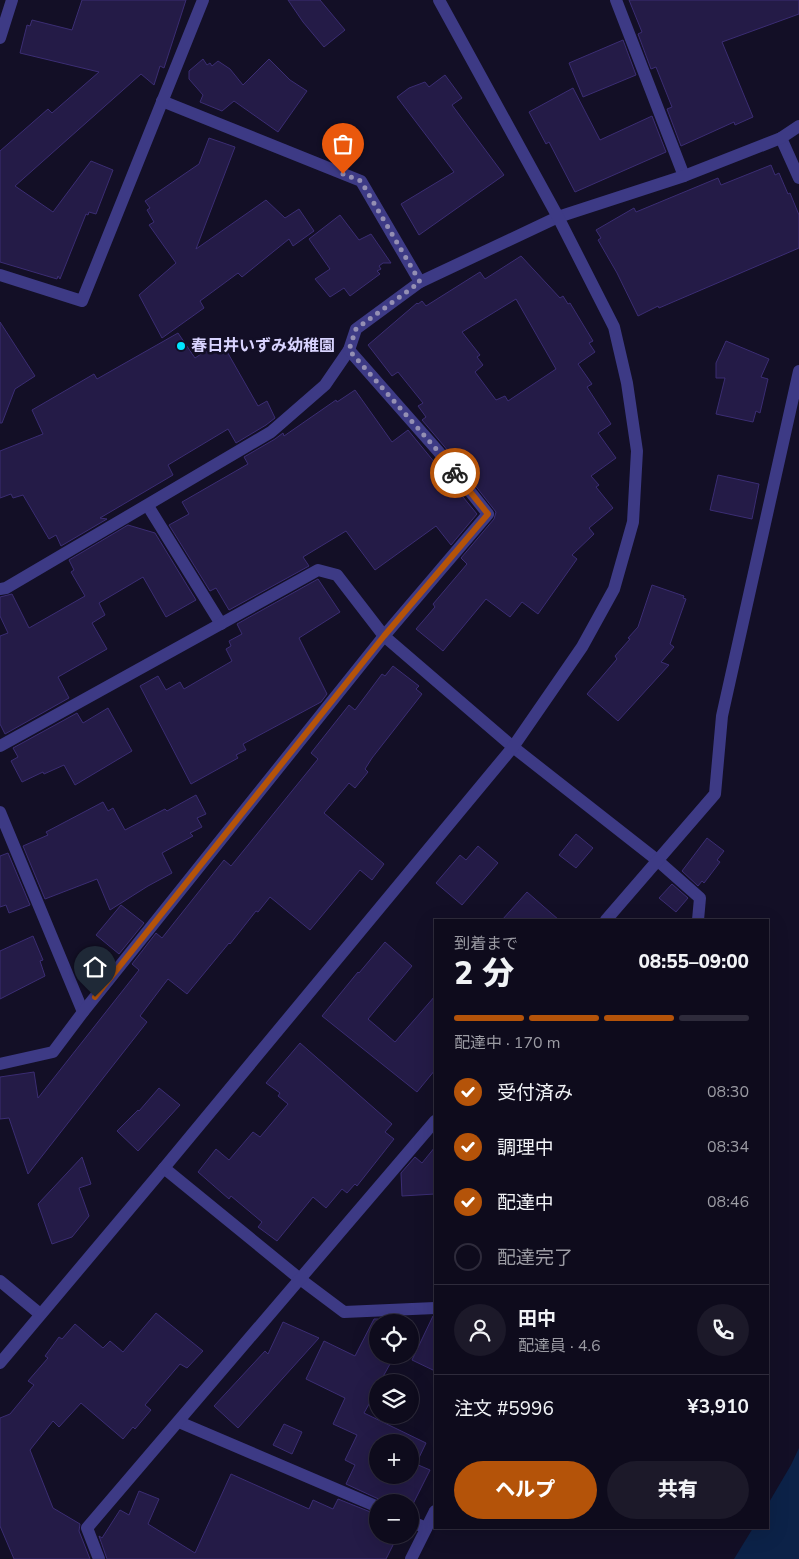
<!DOCTYPE html>
<html lang="ja">
<head>
<meta charset="utf-8">
<style>
	:root { --surface:#0e0b1c; --page:#1c1929; --text:#f1f3f6; --muted:#9b9ba3; --line:#2e2b3b; --accent:#b45309 }
	body { margin:0; font-family:"Nunito Sans","Noto Sans JP",sans-serif; background:var(--page); color:var(--text); height:100vh; display:flex; flex-direction:column; font-size:19px; white-space:nowrap }
	* { box-sizing:border-box; margin:0 }
	p { font-size:16px; color:var(--muted) }
	.icon { flex:none; width:28px; height:28px; fill:none; stroke:currentColor; stroke-width:2; stroke-linecap:round; stroke-linejoin:round }
	.map { position:relative; flex:1; overflow:hidden }
	.panel { position:absolute; left:434px; top:919px; width:335px; height:610px; display:flex; flex-direction:column; background:var(--surface); border-radius:0px; box-shadow:0 5px 20px #0002,0 0 0 1px var(--line) }
	.panel>* { flex:none }
	.buttons { position:absolute; left:369px; top:1314px; display:grid; gap:10px }
	.buttons a { display:grid; place-items:center; width:50px; height:50px; border-radius:50%; background:var(--surface); box-shadow:0 5px 20px #0002,0 0 0 1px var(--line); font-size:25px }
	.pin { position:absolute; display:grid; place-items:center; width:42px; height:42px; color:#fff; margin:-51px -21px; border-radius:50% 50% 50% 0; rotate:-45deg; box-shadow:0 0 5px #0007 }
	.pin .icon { rotate:45deg }
	.courier { position:absolute; display:grid; place-items:center; width:50px; height:50px; margin:-25px; border:4px solid #b45309; border-radius:50%; background:#fff; color:#222; box-shadow:0 1px 6px #0007 }
	.summary em { font-style:normal; font-weight:800 }
	.summary div { display:flex; flex-direction:column-reverse }
	.summary { display:flex; align-items:center; justify-content:space-between; height:85px; padding:0 20px }
	h1 { font-size:32px; font-weight:800; line-height:38px }
	.bar { display:grid; grid-template-columns:repeat(4,1fr); gap:8px 5px; align-content:center; height:60px; padding:0 20px }
	.bar i { height:6px; border-radius:4px; background:var(--line) }
	.bar .current { background:var(--accent) }
	.bar p { grid-column:span 4 }
	.line { display:flex; align-items:center; gap:12px; padding:0 20px; border-top:1px solid var(--line) }
	.line div { flex:1 }
	.round { display:grid; place-items:center; flex:none; width:52px; height:52px; border-radius:26px; background:var(--page) }
	ol { padding:0 20px; list-style:none }
	li { display:flex; align-items:center; gap:15px; height:55px }
	li p { margin-inline-start:auto }
	li .icon { padding:5px; border-radius:50%; background:var(--accent); color:#fff; stroke-width:4 }
	li:last-child { color:var(--muted) }
	li i { width:28px; height:28px; border:2px solid var(--line); border-radius:50% }
	.primary-button { display:flex; gap:10px; margin-top:auto; padding:10px 20px }
	.primary-button a { flex:1; height:58px; border-radius:30px; background:var(--accent); color:#fff; font-size:20px; font-weight:800; line-height:58px; text-align:center }
	.primary-button a+a { background:var(--page); color:var(--text) }
	.map>svg:first-child { display:block }
</style>
</head>
<body>
<div class="map">
<svg width="799" height="1559" viewBox="0 0 799 1559">
	<rect width="100%" height="100%" fill="#130f26"/>
	<!-- water -->
	<path fill="#0c2248" d="M 799,1448 L 799,1559 L 734,1559 L 753,1528 L 768,1528 L 768,1504 L 791,1465 Z"/>
	<!-- building -->
	<g fill="#241b47" stroke="#3b2d73" fill-rule="evenodd">
		<path d="M 82,0 L 186,0 L 164,68 L 160,66 L 154,85 L 141,74 L 15,186 L 53,212 L 91,161 L 113,170 L 96,214 L 89,212 L 88,215 L 86,214 L 60,279 L 58,276 L 57,279 L 0,262 L 0,151 L 48,109 L 52,113 L 99,72 L 20,53 L 27,25 L 30,26 L 32,20 L 72,30 Z"/>
		<path d="M 288,0 L 320,0 L 345,30 L 324,47 L 303,22 Z"/>
		<path d="M 629,0 L 799,0 L 799,14 L 722,42 L 753,117 L 735,125 L 734,122 L 681,146 L 667,109 L 672,107 L 656,67 L 651,69 L 638,34 L 642,32 Z"/>
		<path d="M 623,40 L 636,75 L 583,97 L 569,63 Z"/>
		<path d="M 203,59 L 207,65 L 210,63 L 212,66 L 218,61 L 230,69 L 243,85 L 269,59 L 290,80 L 307,91 L 278,132 L 234,101 L 222,111 L 200,102 L 203,95 L 189,79 L 189,71 Z"/>
		<path d="M 445,75 L 462,98 L 452,105 L 504,175 L 419,235 L 401,204 L 454,172 L 397,97 L 409,88 L 425,82 L 429,87 Z"/>
		<path d="M 573,88 L 600,140 L 652,116 L 666,152 L 575,192 L 549,142 L 546,144 L 529,112 Z"/>
		<path d="M 209,138 L 235,147 L 196,249 L 266,200 L 285,218 L 299,209 L 314,231 L 293,246 L 289,239 L 242,277 L 238,273 L 200,301 L 204,308 L 162,338 L 139,295 L 176,263 L 149,225 L 154,222 L 147,210 L 150,208 L 145,201 L 199,164 Z"/>
		<path d="M 771,165 L 775,175 L 779,173 L 788,194 L 790,193 L 799,215 L 799,248 L 659,308 L 658,306 L 638,316 L 617,273 L 598,240 L 601,238 L 596,230 L 634,208 L 636,212 L 718,178 L 721,185 Z"/>
		<path d="M 340,215 L 359,240 L 371,234 L 391,263 L 383,263 L 379,266 L 381,269 L 377,271 L 380,274 L 350,296 L 344,288 L 330,297 L 315,279 L 330,269 L 309,239 Z"/>
		<path d="M 521,256 L 560,298 L 563,296 L 568,304 L 570,303 L 593,341 L 589,343 L 595,352 L 578,364 L 592,384 L 587,387 L 611,424 L 598,433 L 616,458 L 591,476 L 599,485 L 596,487 L 613,508 L 589,528 L 594,534 L 572,555 L 577,559 L 538,614 L 522,602 L 510,617 L 486,599 L 443,651 L 416,629 L 435,607 L 433,604 L 467,564 L 461,558 L 494,519 L 496,512 L 444,446 L 422,420 L 426,417 L 418,406 L 423,403 L 398,372 L 392,376 L 368,345 L 417,303 L 418,304 L 422,301 L 426,306 L 480,272 L 485,279 ZM 516,299 L 556,369 L 508,401 L 505,396 L 496,400 L 475,372 L 483,365 L 477,357 L 480,355 L 462,332 Z"/>
		<path d="M 0,322 L 35,376 L 15,389 L 2,423 L 0,423 Z"/>
		<path d="M 178,333 L 195,358 L 221,341 L 258,406 L 267,401 L 275,418 L 266,425 L 236,443 L 228,429 L 168,465 L 173,475 L 100,518 L 107,519 L 61,546 L 56,535 L 49,539 L 23,495 L 13,498 L 11,494 L 0,498 L 0,451 L 43,434 L 32,410 L 94,374 L 97,379 Z"/>
		<path d="M 726,341 L 769,359 L 761,377 L 768,379 L 760,413 L 756,411 L 753,422 L 716,414 L 725,378 L 716,378 L 716,363 Z"/>
		<path d="M 355,390 L 392,442 L 408,430 L 477,514 L 451,545 L 436,526 L 375,570 L 346,531 L 303,557 L 309,566 L 229,610 L 216,588 L 210,591 L 169,525 L 189,514 L 182,502 L 248,464 L 244,457 L 275,439 L 283,433 L 284,436 L 336,400 L 337,402 Z"/>
		<path d="M 718,475 L 759,484 L 752,519 L 710,510 Z"/>
		<path d="M 128,525 L 155,533 L 196,600 L 166,617 L 143,577 L 99,603 L 105,615 L 92,623 L 107,649 L 58,677 L 69,698 L 5,734 L 0,724 L 0,636 L 8,633 L 0,616 L 0,597 L 12,594 L 29,628 L 85,596 L 71,572 L 74,570 L 69,560 Z"/>
		<path d="M 318,579 L 340,612 L 299,638 L 327,694 L 321,702 L 243,744 L 246,750 L 236,755 L 238,758 L 191,784 L 140,686 L 158,676 L 166,690 L 180,682 L 184,689 L 232,661 L 226,649 L 231,646 L 229,641 L 242,634 L 237,624 Z"/>
		<path d="M 652,585 L 684,596 L 683,598 L 686,599 L 670,644 L 674,647 L 661,662 L 669,665 L 618,721 L 587,694 L 617,659 L 615,656 L 630,639 L 628,638 L 638,627 Z"/>
		<path d="M 393,666 L 419,686 L 416,689 L 422,694 L 372,758 L 365,769 L 368,772 L 355,788 L 349,783 L 324,813 L 384,864 L 372,880 L 360,870 L 310,930 L 270,897 L 258,912 L 256,911 L 230,944 L 229,943 L 187,994 L 168,979 L 140,1016 L 147,1022 L 28,1174 L 9,1118 L 0,1119 L 0,1077 L 34,1072 L 38,1098 L 139,970 L 132,964 L 156,933 L 162,938 L 224,860 L 231,866 L 318,759 L 311,753 L 349,705 L 355,710 L 382,674 L 385,676 Z"/>
		<path d="M 108,708 L 132,751 L 75,785 L 64,765 L 44,774 L 43,772 L 22,782 L 11,761 L 18,757 L 13,748 L 77,713 L 83,723 Z"/>
		<path d="M 196,795 L 206,814 L 197,818 L 202,827 L 190,833 L 193,836 L 162,853 L 172,873 L 148,886 L 110,910 L 97,879 L 45,899 L 23,846 L 48,835 L 46,832 L 103,802 L 108,811 L 113,808 L 125,830 L 165,809 L 167,811 Z"/>
		<path d="M 576,834 L 593,848 L 576,868 L 559,855 Z"/>
		<path d="M 707,838 L 724,851 L 717,860 L 720,862 L 704,883 L 702,881 L 698,886 L 682,871 Z"/>
		<path d="M 478,846 L 498,863 L 462,905 L 436,883 L 460,855 L 466,860 Z"/>
		<path d="M 8,853 L 30,905 L 9,913 L 6,905 L 0,907 L 0,856 Z"/>
		<path d="M 672,884 L 688,898 L 676,912 L 659,898 Z"/>
		<path d="M 527,892 L 559,920 L 502,920 Z"/>
		<path d="M 121,905 L 144,923 L 119,954 L 96,935 Z"/>
		<path d="M 33,936 L 43,960 L 40,961 L 45,976 L 0,999 L 0,951 Z"/>
		<path d="M 385,942 L 412,966 L 368,1019 L 395,1042 L 435,996 L 435,1070 L 417,1092 L 322,1016 L 358,972 L 359,973 Z"/>
		<path d="M 300,1043 L 392,1124 L 385,1132 L 394,1139 L 357,1186 L 355,1184 L 347,1193 L 342,1189 L 326,1208 L 313,1197 L 277,1241 L 258,1227 L 262,1222 L 231,1196 L 229,1199 L 198,1172 L 216,1149 L 229,1160 L 253,1132 L 260,1137 L 288,1104 L 278,1096 L 280,1093 L 266,1083 Z"/>
		<path d="M 159,1088 L 180,1105 L 138,1151 L 117,1131 L 138,1110 L 139,1111 Z"/>
		<path d="M 435,1147 L 435,1194 L 402,1196 L 401,1173 L 415,1157 L 422,1163 Z"/>
		<path d="M 82,1157 L 91,1184 L 79,1188 L 89,1216 L 72,1237 L 52,1244 L 38,1204 Z"/>
		<path d="M 156,1313 L 203,1351 L 187,1368 L 180,1364 L 145,1405 L 151,1410 L 135,1429 L 133,1427 L 123,1439 L 81,1403 L 59,1427 L 53,1421 L 30,1450 L 53,1508 L 80,1524 L 79,1531 L 90,1559 L 14,1559 L 0,1526 L 0,1418 L 10,1414 L 34,1385 L 28,1381 L 48,1358 L 45,1356 L 59,1337 L 62,1339 L 75,1324 L 103,1348 L 110,1341 L 123,1352 Z"/>
		<path d="M 433,1316 L 435,1316 L 435,1371 L 412,1360 Z"/>
		<path d="M 374,1319 L 378,1319 L 378,1355 L 395,1355 L 380,1382 L 378,1382 L 378,1388 L 364,1413 L 426,1443 L 416,1464 L 430,1470 L 410,1510 L 410,1502 L 385,1502 L 346,1484 L 355,1465 L 345,1460 L 357,1435 L 333,1424 L 345,1398 L 306,1379 L 324,1341 L 355,1356 ZM 378,1442 L 410,1442 L 410,1475 L 378,1475 Z"/>
		<path d="M 283,1322 L 319,1338 L 238,1428 L 214,1406 L 265,1351 L 268,1354 Z"/>
		<path d="M 284,1424 L 302,1432 L 292,1454 L 273,1445 Z"/>
		<path d="M 231,1474 L 309,1509 L 313,1500 L 333,1509 L 338,1499 L 378,1515 L 378,1535 L 398,1535 L 386,1559 L 107,1559 L 99,1536 L 102,1538 L 120,1510 L 129,1515 L 139,1491 L 159,1499 L 148,1524 L 195,1553 Z"/>
	</g>
	<g fill="none" stroke-linecap="round" stroke-linejoin="round">
		<!-- minor -->
		<g stroke="#3d3a85" stroke-width="12">
			<path d="M 616,0 L 684,176"/>
			<path d="M 162,101 L 361,181 L 420,282"/>
			<path d="M 781,138 L 799,178"/>
			<path d="M 0,275 L 82,301 L 203,0"/>
			<path d="M 148,506 L 221,624"/>
			<path d="M 0,589 L 6,588 L 271,432 L 325,385 L 349,350 L 356,329 L 420,282 L 558,217 L 684,176 L 781,138 L 799,126"/>
			<path d="M 0,746 L 318,570 L 337,575 L 384,636 L 513,747 L 657,860 L 700,898 L 698,920"/>
			<path d="M 0,812 L 83,1012"/>
			<path d="M 606,920 L 715,794 L 722,716 L 799,371"/>
			<path d="M 0,1064 L 53,1052 L 83,1012 L 384,636 L 488,514 L 438,451 L 349,350"/>
			<path d="M 164,1168 L 300,1279 L 344,1312 L 435,1308"/>
			<path d="M 0,1281 L 40,1314"/>
			<path d="M 179,1422 L 378,1507"/>
			<path d="M 410,1521 L 426,1528"/>
			<path d="M 99,1559 L 87,1528 L 435,1121"/>
			<path d="M 411,1559 L 435,1511"/>
		</g>
		<!-- tertiary -->
		<g stroke="#3d3a85" stroke-width="12">
			<path d="M 0,38 L 12,0"/>
			<path d="M 0,1363 L 164,1168 L 513,747 L 582,647 L 614,589 L 633,522 L 637,451 L 627,383 L 614,327 L 558,217 L 439,0"/>
		</g>
	</g>
	<g fill="none" stroke-linecap="round" stroke-linejoin="round">
		<!-- done -->
		<path stroke="#948fb3" stroke-width="5" stroke-dasharray="0 9" d="M 343,174 L 361,181 L 420,282 L 356,329 L 349,350 L 438,451 L 455,473"/>
		<!-- route -->
		<path stroke="#b45309" stroke-width="6" d="M 95,997 L 384,636 L 488,514 L 455,473"/>
	</g>
	<!-- markers -->
	<circle fill="#00e5ff" stroke="#130f26" stroke-width="2" cx="181" cy="346" r="5"/>
	<g text-anchor="middle" dominant-baseline="central" stroke-width="5" stroke-linejoin="round" paint-order="stroke">
		<!-- poi labels -->
		<g font-size="16" font-weight="bold" fill="#d9d4ff" stroke="#130f26" text-anchor="start">
			<text x="191" y="346">春日井いずみ幼稚園</text>
		</g>
	</g>
</svg>
<div class="buttons">
<a><svg class="icon" aria-label="locate" viewBox="0 0 24 24"><circle cx="12" cy="12" r="6"/><path d="M12 2v4M12 18v4M2 12h4M18 12h4"/></svg></a>
<a><svg class="icon" aria-label="layers" viewBox="0 0 24 24"><path d="M12 4l9 5-9 5-9-5zM3 14l9 5 9-5"/></svg></a>
<a>+</a>
<a>−</a>
</div>
<div class="pin" style="left:343px;top:174px;background:#ea580c"><svg class="icon" aria-label="bag" viewBox="0 0 24 24"><path d="M5 8h14l-1 12H6zM9 8a3 3 0 0 1 6 0"/></svg></div>
<div class="pin" style="left:95px;top:997px;background:#1f2937"><svg class="icon" aria-label="home" viewBox="0 0 24 24"><path d="M3 11l9-7 9 7M6 9v11h12V9"/></svg></div>
<div class="courier" style="left:455px;top:473px"><svg class="icon" aria-label="bike" viewBox="0 0 24 24"><circle cx="6" cy="16" r="4"/><circle cx="18" cy="16" r="4"/><path d="M6 16l4-8h5l3 8M10 8l3 8H6M13 5h3"/></svg></div>
<section class="panel">
<div class="summary"><div><h1>2 分</h1><p>到着まで</p></div><em>08:55–09:00</em></div>
<div class="bar"><i class="current"></i><i class="current"></i><i class="current"></i><i></i><p>配達中 · 170 m</p></div>
<ol>
<li><svg class="icon" aria-label="check" viewBox="0 0 24 24"><path d="M5 12l5 5 9-10"/></svg>受付済み<p>08:30</p></li>
<li><svg class="icon" aria-label="check" viewBox="0 0 24 24"><path d="M5 12l5 5 9-10"/></svg>調理中<p>08:34</p></li>
<li><svg class="icon" aria-label="check" viewBox="0 0 24 24"><path d="M5 12l5 5 9-10"/></svg>配達中<p>08:46</p></li>
<li><i></i>配達完了</li>
</ol>
<div class="line" style="height:90px"><a class="round"><svg class="icon" aria-label="person" viewBox="0 0 24 24"><circle cx="12" cy="8" r="4"/><path d="M4 21q1-7 8-7t8 7"/></svg></a><div><b>田中</b><p>配達員 · 4.6</p></div><a class="round"><svg class="icon" aria-label="phone" viewBox="0 0 24 24"><path d="M5 4h4l2 5-3 2q2 4 5 5l2-3 5 2v4C11 20 4 13 5 4z"/></svg></a></div>
<div class="line" style="height:65px"><div>注文 #5996</div><b>¥3,910</b></div>
<div class="primary-button"><a>ヘルプ</a><a>共有</a></div>
</section>
</div>
</body>
</html>
